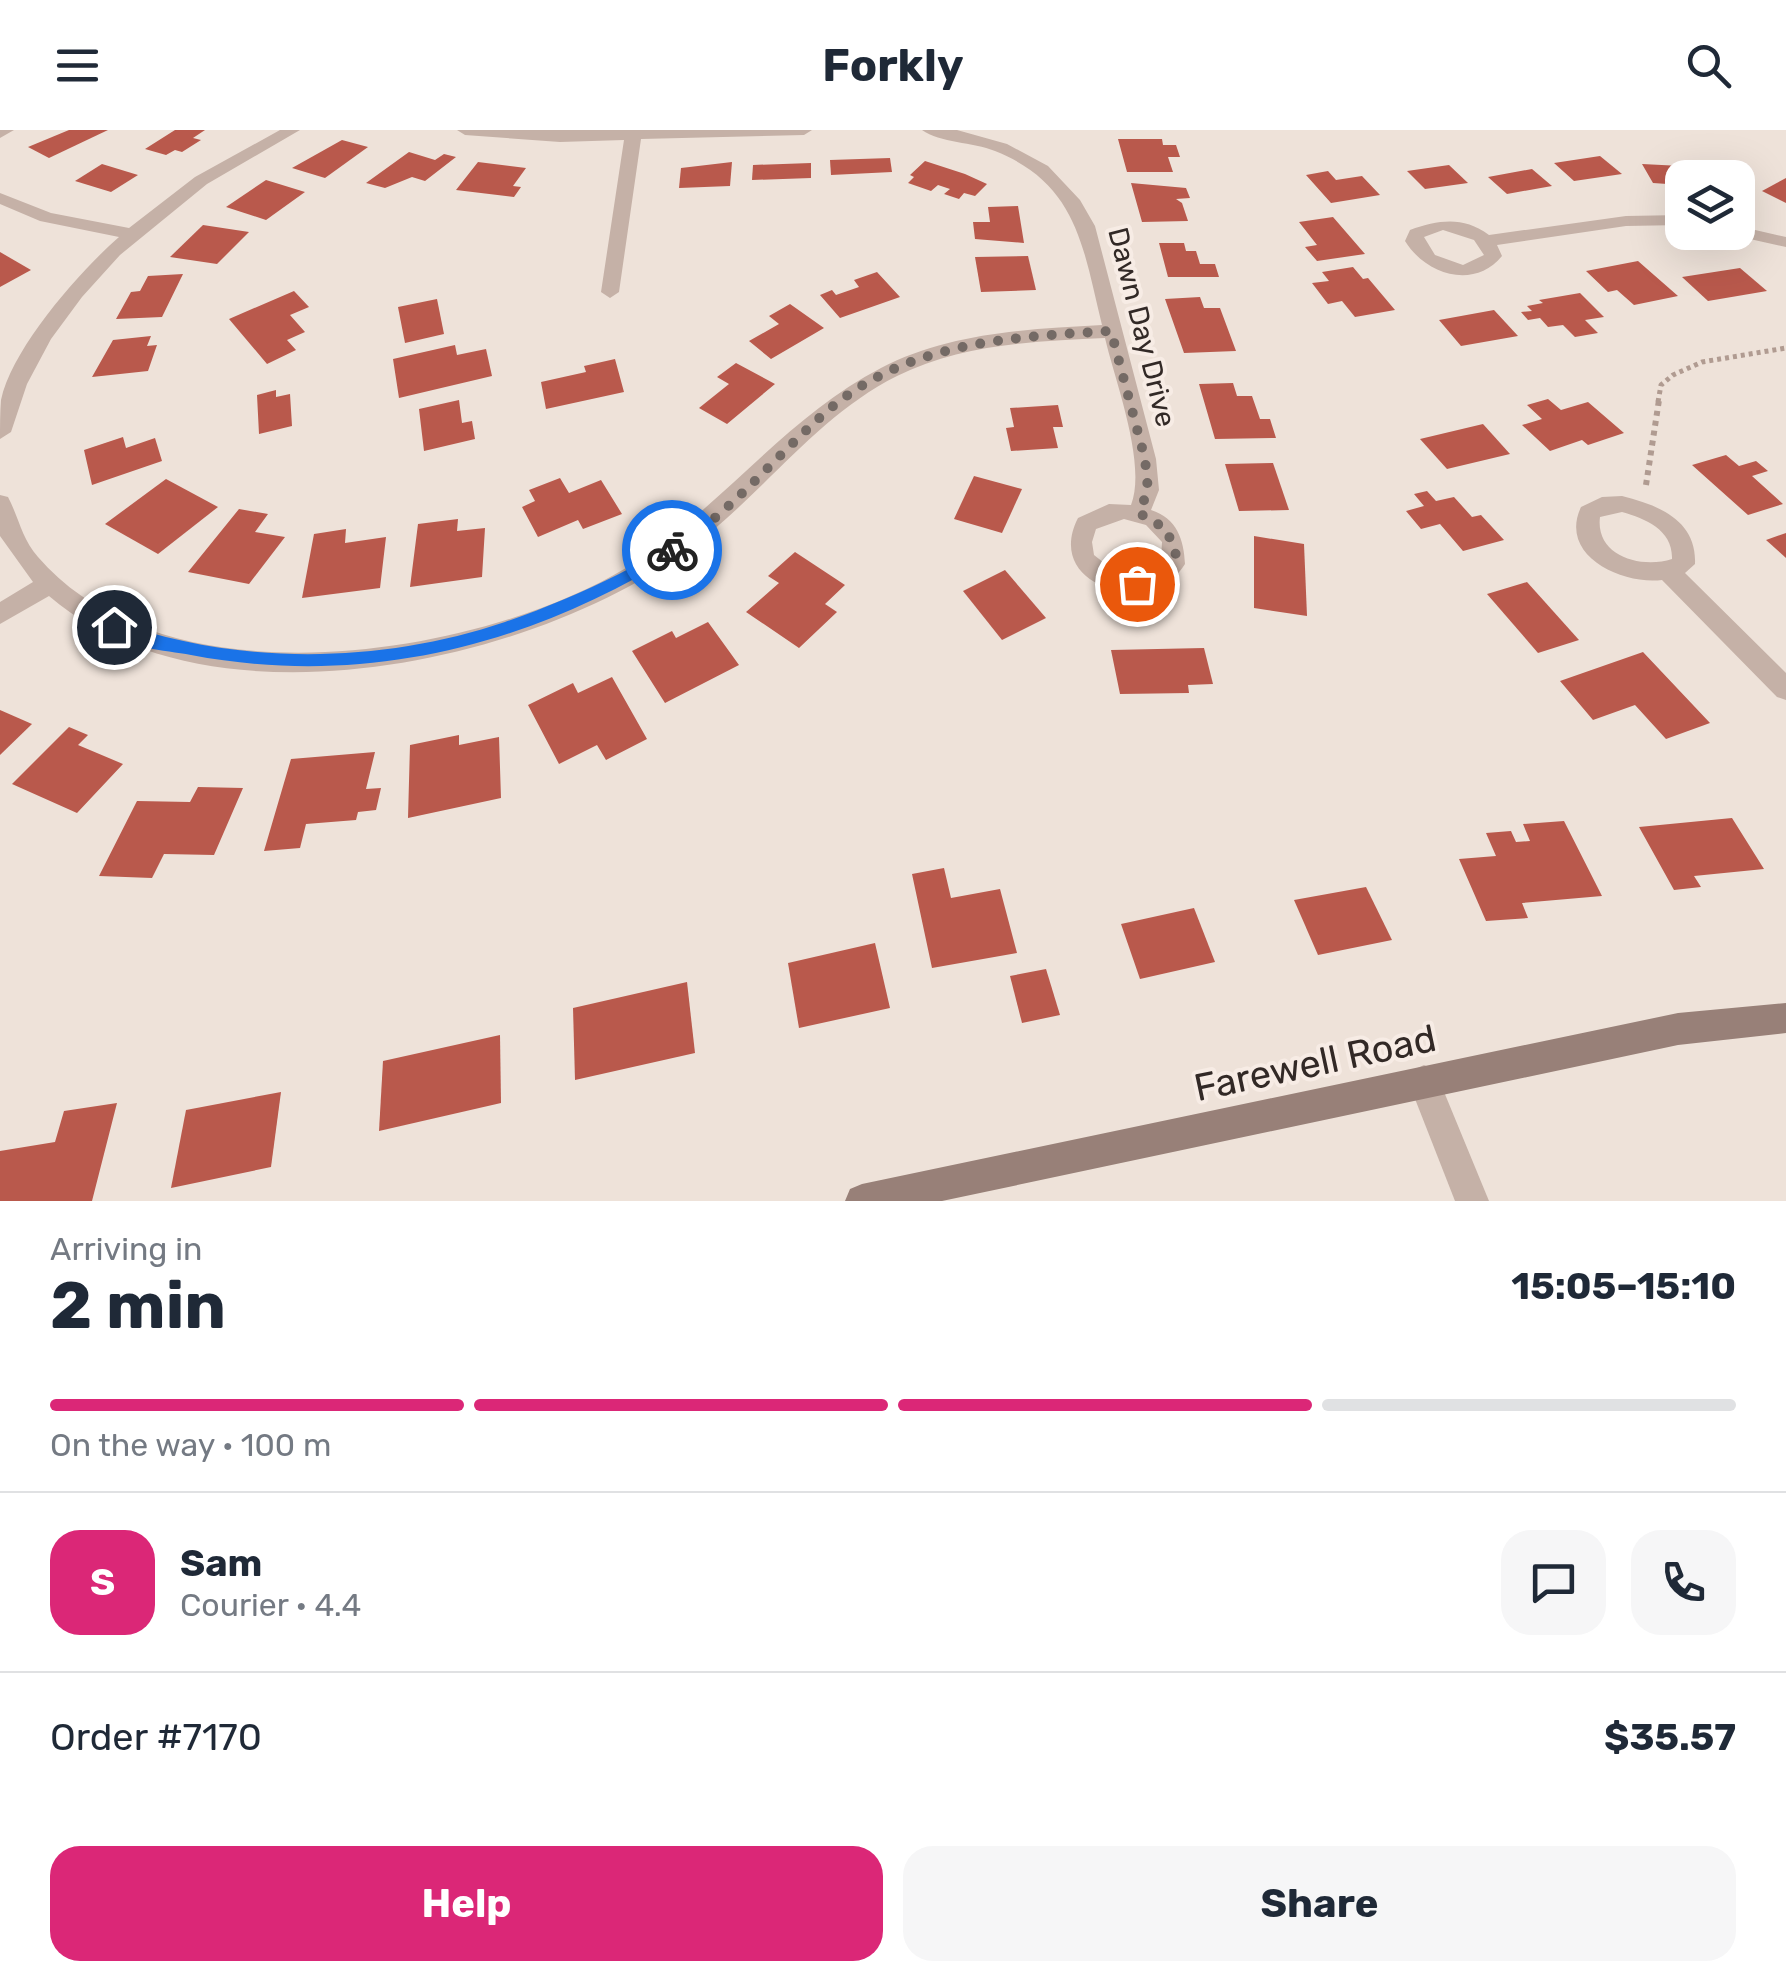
<!DOCTYPE html>
<html lang="en">
<head>
<meta charset="utf-8">
<style>
	:root { --surface:#fff; --page:#f6f6f7; --text:#1f2937; --muted:#747a83; --line:#e0e1e3; --accent:#db2777 }
	body { margin:0; font-family:Rubik,sans-serif; background:var(--page); color:var(--text); height:100vh; display:flex; flex-direction:column; font-size:38px; white-space:nowrap }
	* { box-sizing:border-box; margin:0 }
	p { font-size:32px; color:var(--muted) }
	.icon { flex:none; width:55px; height:55px; fill:none; stroke:currentColor; stroke-width:2; stroke-linecap:round; stroke-linejoin:round }
	.map { position:relative; height:1071px; overflow:hidden }
	.sheet { display:flex; flex-direction:column; background:var(--surface); flex:1 }
	.sheet>* { flex:none }
	.buttons { position:absolute; left:1665px; top:30px; display:grid; gap:20px }
	.buttons a { display:grid; place-items:center; width:90px; height:90px; border-radius:20px; background:var(--surface); box-shadow:0 10px 40px #0002; font-size:50px }
	.pin { position:absolute; display:grid; place-items:center; width:85px; height:85px; color:#fff; margin:-42px; border:5px solid #fff; border-radius:50%; box-shadow:0 2px 10px #0007 }
	.courier { position:absolute; display:grid; place-items:center; width:100px; height:100px; margin:-50px; border:8px solid #1a73e8; border-radius:50%; background:#fff; color:#222; box-shadow:0 2px 12px #0007 }
	.summary em { font-style:normal; font-weight:700 }
	.summary div { display:flex; flex-direction:column-reverse }
	.summary { display:flex; align-items:center; justify-content:space-between; height:170px; padding:0 50px }
	h1 { font-size:65px; font-weight:700; line-height:75px }
	.bar { display:grid; grid-template-columns:repeat(4,1fr); gap:15px 10px; align-content:center; height:120px; padding:0 50px }
	.bar i { height:12px; border-radius:8px; background:var(--line) }
	.bar .active { background:var(--accent) }
	.bar p { grid-column:span 4 }
	.line { display:flex; align-items:center; gap:25px; padding:0 50px; border-top:2px solid var(--line) }
	.line div { flex:1 }
	.round { display:grid; place-items:center; flex:none; width:105px; height:105px; border-radius:30px; background:var(--page) }
	.cta { display:flex; gap:20px; margin-top:auto; padding:20px 50px }
	.cta a { flex:1; height:115px; border-radius:30px; background:var(--accent); color:#fff; font-size:40px; font-weight:700; line-height:115px; text-align:center }
	.cta a+a { background:var(--page); color:var(--text) }
	header { display:flex; justify-content:space-between; align-items:center; height:130px; padding:0 50px; background:var(--surface); font-size:45px; font-weight:700 }
	.map>svg:first-child { display:block }
</style>
</head>
<body>
<header><svg class="icon" aria-label="menu" viewBox="0 0 24 24"><path d="M4 6h16M4 12h16M4 18h16"/></svg>Forkly<svg class="icon" aria-label="search" viewBox="0 0 24 24"><circle cx="10" cy="10" r="6"/><path d="M15 15l6 6"/></svg></header>
<div class="map">
<svg width="1786" height="1071" viewBox="0 0 1786 1071">
	<rect width="100%" height="100%" fill="#eee2d9"/>
	<!-- building -->
	<g fill="#b9594c">
		<path d="M 69,0 L 108,0 L 49,28 L 28,17 Z"/>
		<path d="M 175,0 L 205,0 L 193,8 L 201,10 L 182,22 L 175,20 L 166,25 L 145,19 Z"/>
		<path d="M 1118,9 L 1162,9 L 1163,15 L 1176,15 L 1180,27 L 1168,27 L 1173,42 L 1127,42 Z"/>
		<path d="M 342,10 L 368,17 L 325,48 L 292,38 Z"/>
		<path d="M 409,22 L 435,30 L 444,24 L 456,27 L 425,51 L 412,47 L 385,58 L 366,53 Z"/>
		<path d="M 1600,26 L 1622,44 L 1574,51 L 1554,33 Z"/>
		<path d="M 890,28 L 892,42 L 831,45 L 830,30 Z"/>
		<path d="M 925,31 L 965,44 L 987,54 L 975,66 L 964,63 L 959,69 L 944,64 L 950,59 L 938,55 L 931,61 L 908,53 L 914,47 L 910,45 Z"/>
		<path d="M 478,32 L 526,38 L 513,56 L 521,57 L 514,67 L 456,60 Z"/>
		<path d="M 732,32 L 730,56 L 679,58 L 681,38 Z"/>
		<path d="M 811,33 L 811,48 L 752,50 L 753,35 Z"/>
		<path d="M 102,34 L 138,45 L 111,62 L 75,51 Z"/>
		<path d="M 1642,34 L 1701,37 L 1707,48 L 1682,48 L 1682,55 L 1653,53 Z"/>
		<path d="M 1449,35 L 1468,53 L 1425,59 L 1407,41 Z"/>
		<path d="M 1532,39 L 1552,56 L 1507,64 L 1488,47 Z"/>
		<path d="M 1328,41 L 1336,50 L 1362,46 L 1380,65 L 1331,73 L 1306,45 Z"/>
		<path d="M 1786,48 L 1786,73 L 1762,61 Z"/>
		<path d="M 266,50 L 305,62 L 266,90 L 226,77 Z"/>
		<path d="M 1131,53 L 1186,58 L 1190,68 L 1176,69 L 1182,73 L 1188,91 L 1142,92 Z"/>
		<path d="M 1018,76 L 1024,113 L 975,109 L 973,92 L 990,92 L 988,77 Z"/>
		<path d="M 1333,87 L 1365,124 L 1317,131 L 1305,117 L 1317,115 L 1299,92 Z"/>
		<path d="M 203,95 L 249,102 L 217,134 L 170,127 Z"/>
		<path d="M 1159,113 L 1184,113 L 1186,121 L 1196,121 L 1200,134 L 1215,134 L 1219,147 L 1168,147 Z"/>
		<path d="M 0,122 L 31,140 L 0,157 Z"/>
		<path d="M 1028,126 L 1036,160 L 981,162 L 975,127 Z"/>
		<path d="M 1638,131 L 1678,166 L 1634,175 L 1617,160 L 1608,162 L 1586,141 Z"/>
		<path d="M 1353,137 L 1363,149 L 1368,148 L 1395,180 L 1355,187 L 1342,171 L 1328,174 L 1312,153 L 1329,151 L 1322,142 Z"/>
		<path d="M 1740,138 L 1767,161 L 1708,171 L 1682,147 Z"/>
		<path d="M 877,142 L 900,167 L 840,188 L 820,165 L 832,160 L 836,165 L 859,157 L 854,150 Z"/>
		<path d="M 183,144 L 162,187 L 116,189 L 131,162 L 140,161 L 148,146 Z"/>
		<path d="M 294,161 L 309,177 L 290,185 L 305,202 L 287,210 L 296,220 L 267,234 L 229,189 Z"/>
		<path d="M 1580,163 L 1604,187 L 1585,190 L 1598,203 L 1575,207 L 1563,195 L 1548,197 L 1540,188 L 1528,190 L 1521,182 L 1532,181 L 1527,176 L 1543,173 L 1539,170 Z"/>
		<path d="M 1200,167 L 1204,178 L 1220,178 L 1236,221 L 1184,223 L 1165,169 Z"/>
		<path d="M 437,169 L 444,204 L 405,213 L 398,177 Z"/>
		<path d="M 790,174 L 824,198 L 771,229 L 749,211 L 779,194 L 769,186 Z"/>
		<path d="M 1494,180 L 1518,206 L 1461,216 L 1439,190 Z"/>
		<path d="M 151,206 L 147,216 L 157,215 L 148,241 L 92,247 L 113,210 Z"/>
		<path d="M 455,215 L 457,225 L 486,219 L 492,246 L 399,268 L 393,229 Z"/>
		<path d="M 615,229 L 624,262 L 546,279 L 541,252 L 586,242 L 584,236 Z"/>
		<path d="M 736,233 L 775,254 L 727,294 L 699,278 L 729,254 L 717,247 Z"/>
		<path d="M 1233,253 L 1237,266 L 1252,266 L 1260,289 L 1270,289 L 1276,308 L 1215,309 L 1199,254 Z"/>
		<path d="M 276,260 L 276,267 L 290,264 L 292,296 L 259,304 L 257,265 Z"/>
		<path d="M 1548,269 L 1561,280 L 1588,272 L 1624,303 L 1588,315 L 1582,310 L 1550,321 L 1522,295 L 1542,289 L 1527,275 Z"/>
		<path d="M 459,270 L 462,293 L 472,291 L 475,309 L 424,321 L 419,279 Z"/>
		<path d="M 1058,275 L 1063,297 L 1053,297 L 1058,318 L 1011,321 L 1006,298 L 1014,297 L 1010,278 Z"/>
		<path d="M 1483,294 L 1510,324 L 1447,339 L 1420,309 Z"/>
		<path d="M 123,307 L 126,318 L 155,308 L 162,331 L 92,355 L 84,320 Z"/>
		<path d="M 1726,325 L 1739,336 L 1756,331 L 1768,341 L 1752,346 L 1783,374 L 1748,385 L 1692,335 Z"/>
		<path d="M 1273,333 L 1289,380 L 1239,381 L 1225,334 Z"/>
		<path d="M 974,346 L 1022,359 L 1002,403 L 954,389 Z"/>
		<path d="M 560,348 L 569,363 L 601,350 L 622,384 L 583,399 L 578,390 L 538,407 L 522,377 L 535,371 L 529,360 Z"/>
		<path d="M 166,349 L 218,377 L 158,424 L 105,394 Z"/>
		<path d="M 1427,361 L 1436,371 L 1454,367 L 1472,387 L 1481,385 L 1504,410 L 1463,421 L 1440,394 L 1421,399 L 1406,381 L 1424,376 L 1414,364 Z"/>
		<path d="M 239,379 L 268,384 L 255,402 L 285,407 L 249,454 L 188,442 Z"/>
		<path d="M 458,389 L 457,401 L 485,398 L 482,447 L 410,457 L 418,394 Z"/>
		<path d="M 346,399 L 345,413 L 386,407 L 380,458 L 302,468 L 314,404 Z"/>
		<path d="M 1786,403 L 1786,428 L 1766,410 Z"/>
		<path d="M 1254,406 L 1304,414 L 1307,486 L 1254,478 Z"/>
		<path d="M 795,422 L 845,455 L 825,474 L 837,482 L 799,518 L 746,482 L 779,453 L 768,446 Z"/>
		<path d="M 1005,440 L 1046,488 L 1002,510 L 963,461 Z"/>
		<path d="M 1527,452 L 1579,510 L 1538,523 L 1487,464 Z"/>
		<path d="M 708,492 L 739,535 L 665,573 L 632,521 L 672,501 L 676,508 Z"/>
		<path d="M 1204,518 L 1213,554 L 1188,555 L 1189,563 L 1120,564 L 1111,520 Z"/>
		<path d="M 1643,522 L 1710,593 L 1666,609 L 1635,575 L 1593,590 L 1560,551 Z"/>
		<path d="M 612,547 L 647,609 L 606,630 L 597,615 L 559,634 L 528,575 L 573,553 L 578,563 Z"/>
		<path d="M 0,580 L 32,594 L 0,625 Z"/>
		<path d="M 69,597 L 88,605 L 78,615 L 123,634 L 77,683 L 12,654 Z"/>
		<path d="M 459,605 L 459,615 L 499,607 L 501,668 L 408,688 L 410,615 Z"/>
		<path d="M 375,622 L 366,659 L 381,658 L 376,680 L 358,682 L 356,690 L 306,694 L 300,718 L 264,721 L 291,629 Z"/>
		<path d="M 198,657 L 243,658 L 214,725 L 164,724 L 152,748 L 99,746 L 137,671 L 190,672 Z"/>
		<path d="M 1732,688 L 1764,739 L 1694,746 L 1701,757 L 1674,760 L 1639,697 Z"/>
		<path d="M 1564,691 L 1602,766 L 1522,773 L 1528,788 L 1486,791 L 1459,729 L 1496,726 L 1486,703 L 1511,701 L 1516,712 L 1530,711 L 1523,694 Z"/>
		<path d="M 944,738 L 951,768 L 1000,759 L 1017,823 L 932,838 L 912,744 Z"/>
		<path d="M 1366,757 L 1392,810 L 1318,825 L 1294,770 Z"/>
		<path d="M 1194,778 L 1215,832 L 1140,849 L 1121,794 Z"/>
		<path d="M 875,813 L 890,878 L 799,898 L 788,833 Z"/>
		<path d="M 1046,839 L 1060,885 L 1022,893 L 1010,846 Z"/>
		<path d="M 687,852 L 695,923 L 575,950 L 573,878 Z"/>
		<path d="M 500,905 L 501,973 L 379,1001 L 383,931 Z"/>
		<path d="M 281,962 L 271,1037 L 171,1058 L 186,980 Z"/>
		<path d="M 117,973 L 92,1071 L 0,1071 L 0,1021 L 55,1012 L 64,981 Z"/>
	</g>
	<g fill="none" stroke-linecap="round" stroke-linejoin="round">
		<!-- path-far1 -->
		<path stroke="#b09b91" stroke-width="5" stroke-dasharray="4 4" stroke-linecap="butt" d="M 1658,272 L 1661,255 L 1673,245 L 1702,232 L 1786,218"/>
		<!-- path -->
		<path stroke="#b09b91" stroke-width="6" stroke-dasharray="5 5" stroke-linecap="butt" d="M 1646,355 L 1659,270"/>
		<!-- street -->
		<g fill="#c5b1a7" fill-rule="evenodd">
			<path d="M 0,0 L 14,0 L 0,8 Z"/>
			<path d="M 280,0 L 300,0 L 207,54 L 120,125 L 82,167 L 51,209 L 27,254 L 11,302 L 0,309 C 0,297 0,282 1,270 C 12,218 80,141 119,107 L 40,91 L 0,74 L 0,63 L 51,83 L 129,98 L 195,47 Z"/>
			<path d="M 457,0 L 812,0 L 804,5 L 641,9 L 619,162 L 610,168 L 601,162 L 624,10 L 560,12 L 465,5 Z"/>
			<path d="M 922,0 L 957,0 L 1007,14 L 1048,36 L 1080,70 L 1095,96 L 1156,329 L 1159,360 L 1151,380 C 1177,388 1184,410 1185,434 C 1154,486 1042,459 1078,388 L 1109,374 L 1131,375 C 1147,334 1115,251 1105,208 C 1035,211 961,214 897,246 C 815,287 762,366 689,419 C 532,534 210,604 49,466 L 0,494 L 0,472 L 33,452 L 0,406 L 0,365 L 8,367 C 19,388 22,409 38,427 C 166,576 476,528 626,438 C 719,381 784,288 881,238 C 948,203 1027,199 1102,195 C 1083,118 1078,54 995,21 C 973,12 940,13 922,0 ZM 1124,389 L 1146,395 L 1162,412 L 1161,430 L 1142,442 L 1113,440 L 1094,425 L 1092,412 L 1096,399 Z"/>
			<path d="M 1682,85 L 1682,95 L 1626,96 L 1497,115 L 1502,126 C 1474,160 1426,145 1405,111 L 1410,100 C 1439,90 1463,86 1489,105 L 1626,86 ZM 1443,100 L 1474,110 L 1484,125 L 1463,135 L 1435,125 L 1424,107 Z"/>
			<path d="M 1738,96 L 1786,107 L 1786,117 L 1732,105 L 1738,102 Z"/>
			<path d="M 1622,366 C 1658,375 1697,390 1695,434 L 1685,443 L 1786,543 L 1786,570 L 1777,567 L 1662,450 C 1622,455 1558,426 1581,377 L 1602,367 ZM 1622,382 C 1646,389 1673,400 1672,429 C 1641,439 1595,426 1600,387 Z"/>
			<path d="M 1424,935 L 1435,940 L 1489,1071 L 1455,1071 L 1408,951 L 1413,940 Z"/>
		</g>
		<!-- secondary -->
		<path fill="#988078" fill-rule="evenodd" d="M 1786,873 L 1786,903 L 1678,915 L 942,1071 L 845,1071 L 850,1059 L 862,1054 L 1678,883 Z"/>
	</g>
	<!-- route -->
	<path fill="#1a73e8" d="M 672,414 L 677,416 L 677,424 C 529,516 364,558 191,525 C 165,520 124,519 106,497 L 114,491 C 237,536 381,534 505,492 C 543,479 583,462 619,444 C 637,435 653,421 672,414 Z"/>
	<g fill="none" stroke-linecap="round" stroke-linejoin="round">
		<!-- done -->
		<path stroke="#746a65" stroke-width="10" stroke-dasharray="0 18" d="M 672,420 C 730,383 774,328 825,283 C 905,212 1010,207 1111,201 L 1145,329 L 1148,360 L 1139,383 L 1166,399 L 1176,423 L 1165,444 L 1137,454"/>
	</g>
	<g text-anchor="middle" dominant-baseline="central" stroke-width="8" stroke-linejoin="round" paint-order="stroke">
		<!-- far-street labels -->
		<g font-size="28" fill="#322926" stroke="#f7ece5">
			<text transform="translate(1142 197) rotate(76)">Dawn Day Drive</text>
		</g>
		<!-- near-street labels -->
		<g font-size="38" fill="#322926" stroke="#f7ece5">
			<text transform="translate(1315 933) rotate(-12)">Farewell Road</text>
		</g>
	</g>
</svg>
<div class="buttons">
<a><svg class="icon" aria-label="layers" viewBox="0 0 24 24"><path d="M12 4l9 5-9 5-9-5zM3 14l9 5 9-5"/></svg></a>
</div>
<div class="pin" style="left:1137px;top:454px;background:#ea580c"><svg class="icon" aria-label="bag" viewBox="0 0 24 24"><path d="M5 8h14l-1 12H6zM9 8a3 3 0 0 1 6 0"/></svg></div>
<div class="pin" style="left:114px;top:497px;background:#1f2937"><svg class="icon" aria-label="home" viewBox="0 0 24 24"><path d="M3 11l9-7 9 7M6 9v11h12V9"/></svg></div>
<div class="courier" style="left:672px;top:420px"><svg class="icon" aria-label="bike" viewBox="0 0 24 24"><circle cx="6" cy="16" r="4"/><circle cx="18" cy="16" r="4"/><path d="M6 16l4-8h5l3 8M10 8l3 8H6M13 5h3"/></svg></div>
</div>
<section class="sheet">
<div class="summary"><div><h1>2 min</h1><p>Arriving in</p></div><em>15:05–15:10</em></div>
<div class="bar"><i class="active"></i><i class="active"></i><i class="active"></i><i></i><p>On the way · 100 m</p></div>
<div class="line" style="height:180px"><b class="round" style="background:var(--accent);color:#fff">S</b><div><b>Sam</b><p>Courier · 4.4</p></div><a class="round"><svg class="icon" aria-label="chat" viewBox="0 0 24 24"><path d="M4 5h16v11H9l-5 4z"/></svg></a><a class="round"><svg class="icon" aria-label="phone" viewBox="0 0 24 24"><path d="M5 4h4l2 5-3 2q2 4 5 5l2-3 5 2v4C11 20 4 13 5 4z"/></svg></a></div>
<div class="line" style="height:130px"><div>Order #7170</div><b>$35.57</b></div>
<div class="cta"><a>Help</a><a>Share</a></div>
</section>
</body>
</html>
